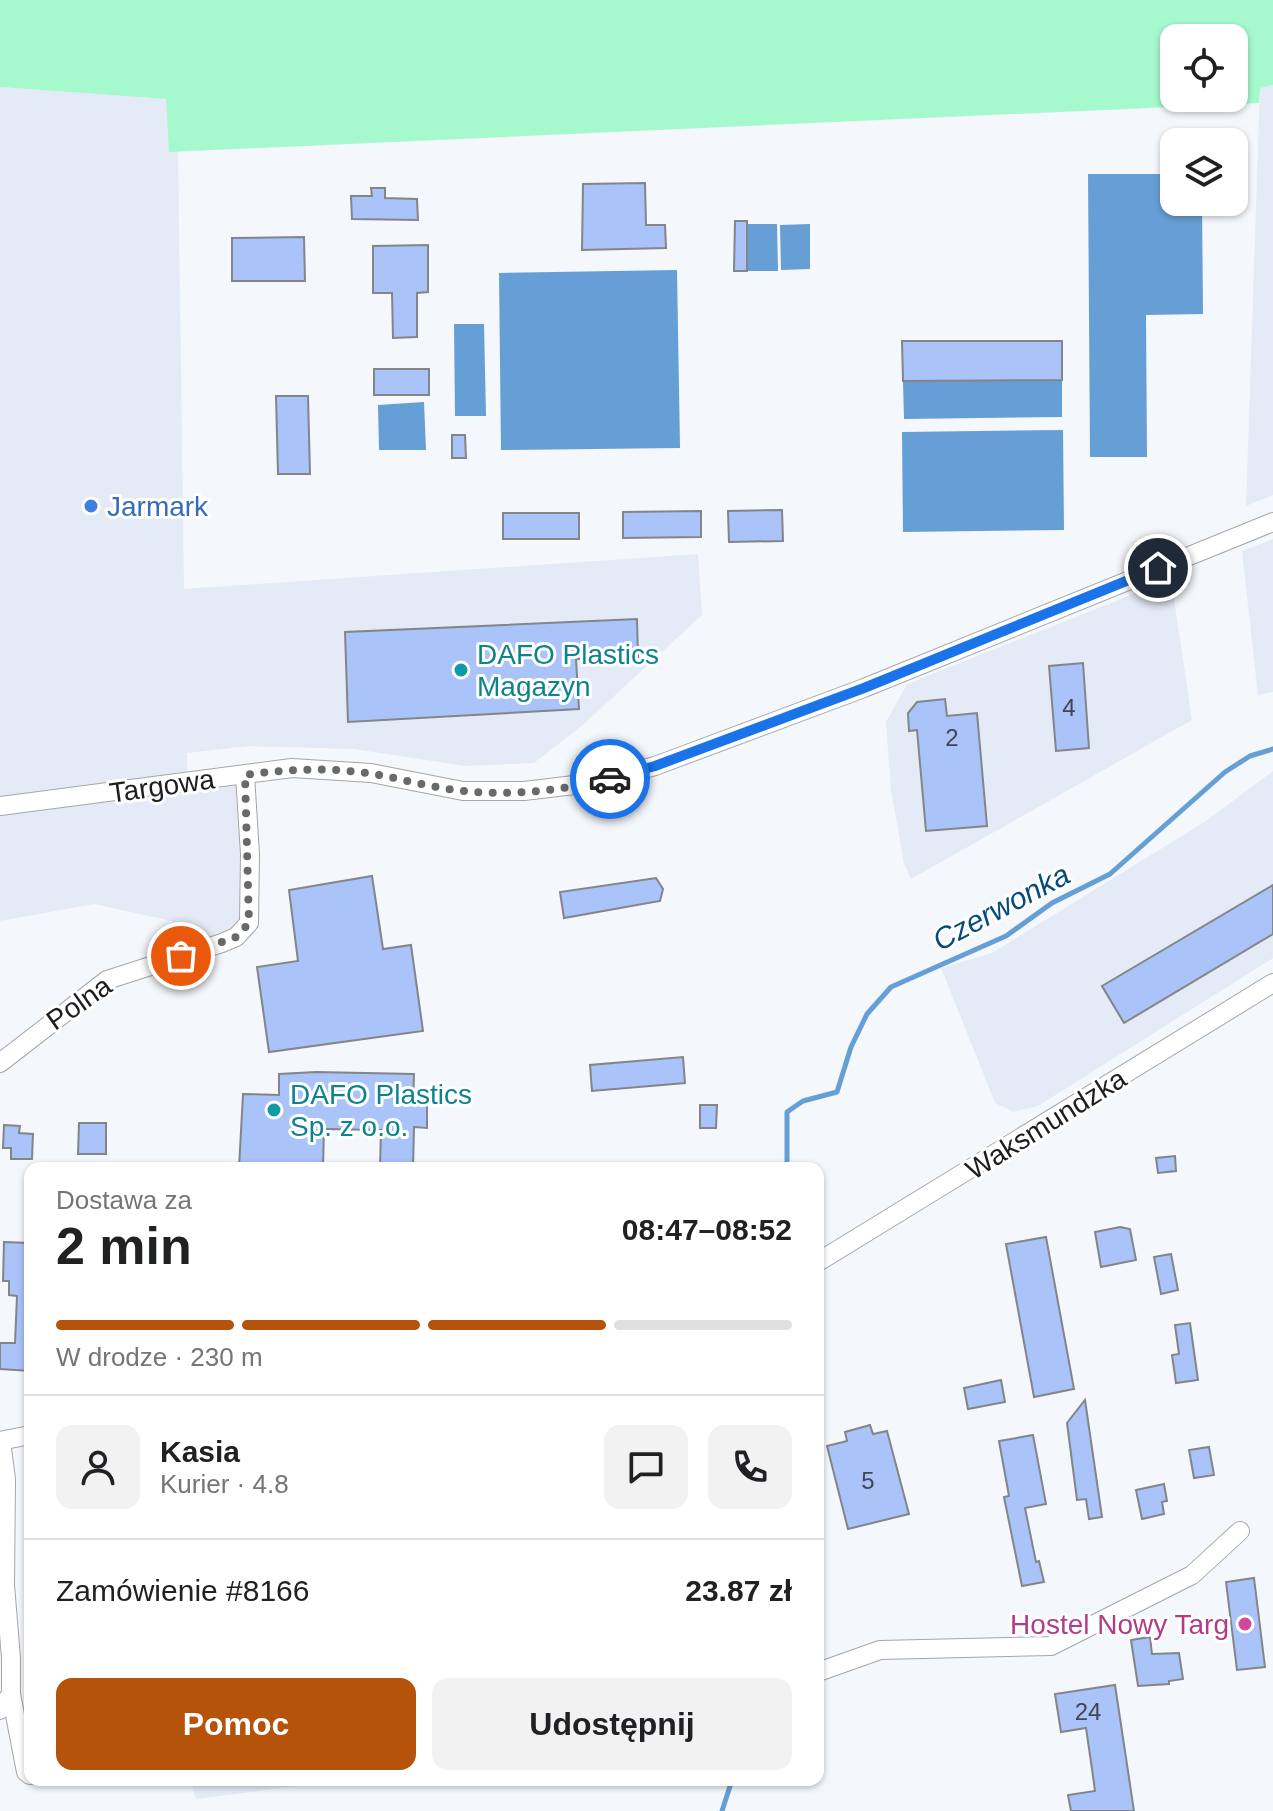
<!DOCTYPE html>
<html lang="pl">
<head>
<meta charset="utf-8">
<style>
	:root { --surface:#fff; --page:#f2f2f2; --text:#202124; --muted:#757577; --line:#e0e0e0; --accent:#b45309 }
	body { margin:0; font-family:Arial,sans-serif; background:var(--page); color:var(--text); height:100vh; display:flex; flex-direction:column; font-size:30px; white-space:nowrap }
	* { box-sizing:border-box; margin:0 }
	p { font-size:26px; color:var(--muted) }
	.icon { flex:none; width:44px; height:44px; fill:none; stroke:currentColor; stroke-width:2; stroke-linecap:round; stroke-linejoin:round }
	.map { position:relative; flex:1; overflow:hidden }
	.sheet { position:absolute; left:24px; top:1162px; width:800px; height:624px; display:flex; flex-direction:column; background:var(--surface); border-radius:16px; box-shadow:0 2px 6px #0004 }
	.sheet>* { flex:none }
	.fabs { position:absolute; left:1160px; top:24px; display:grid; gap:16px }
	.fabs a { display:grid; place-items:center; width:88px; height:88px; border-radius:16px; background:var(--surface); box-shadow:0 2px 6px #0004; font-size:40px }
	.pin { position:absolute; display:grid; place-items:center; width:68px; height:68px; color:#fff; margin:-34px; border:4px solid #fff; border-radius:50%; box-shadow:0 2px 8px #0007 }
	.courier { position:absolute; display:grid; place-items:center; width:80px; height:80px; margin:-40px; border:6px solid #1a73e8; border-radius:50%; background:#fff; color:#222; box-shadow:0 2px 10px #0007 }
	.overview em { font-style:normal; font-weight:700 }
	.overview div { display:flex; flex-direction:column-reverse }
	.overview { display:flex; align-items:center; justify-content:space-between; height:136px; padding:0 32px }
	h1 { font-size:52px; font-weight:700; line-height:60px }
	.bar { display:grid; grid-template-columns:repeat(4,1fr); gap:12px 8px; align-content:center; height:96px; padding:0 32px }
	.bar i { height:10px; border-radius:6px; background:var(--line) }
	.bar .active { background:var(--accent) }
	.bar p { grid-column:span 4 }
	.line { display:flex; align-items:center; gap:20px; padding:0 32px; border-top:2px solid var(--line) }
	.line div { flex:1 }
	.round { display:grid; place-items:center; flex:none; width:84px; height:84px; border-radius:16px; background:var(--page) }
	.cta { display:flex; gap:16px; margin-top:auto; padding:16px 32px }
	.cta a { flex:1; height:92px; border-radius:16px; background:var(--accent); color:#fff; font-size:32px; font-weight:700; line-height:92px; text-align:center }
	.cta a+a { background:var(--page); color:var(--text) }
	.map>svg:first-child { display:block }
</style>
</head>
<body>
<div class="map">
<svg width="1273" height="1811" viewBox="0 0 1273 1811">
	<rect width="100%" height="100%" fill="#f4f7fb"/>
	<!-- built -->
	<g fill="#e5ebf6">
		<path d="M 1273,85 L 1273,495 L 1246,506 L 1260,87 Z"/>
		<path d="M 0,87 L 167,99 L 169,151 L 178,151 L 184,589 L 698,554 L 702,615 L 584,724 L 534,763 L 465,766 L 354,749 L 249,746 L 187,753 L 188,794 L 236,785 L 246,902 L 243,926 L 176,951 L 172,921 L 94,904 L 0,921 Z"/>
		<path d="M 1273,539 L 1273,692 L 1258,695 L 1242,551 Z"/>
		<path d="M 1171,579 L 1192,720 L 911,879 L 904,864 L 891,790 L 886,722 L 907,684 Z"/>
		<path d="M 1273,771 L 1273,958 L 1038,1106 L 1013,1112 L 995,1103 L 941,968 L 992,953 L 1206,821 Z"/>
		<path d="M 190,1780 L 345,1780 L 196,1799 Z"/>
	</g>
	<!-- green -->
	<path fill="#a6f8cd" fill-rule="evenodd" d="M 0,0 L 1273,0 L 1273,85 L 1260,88 L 1259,103 L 169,152 L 166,99 L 0,87 ZM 1174,38 L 1234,38 L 1234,98 L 1174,98 Z"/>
	<!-- water -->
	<g fill="#669fd5">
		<path d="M 1088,174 L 1174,174 L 1174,202 L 1202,202 L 1203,314 L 1146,315 L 1147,457 L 1090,457 Z"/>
		<path d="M 747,224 L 777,224 L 778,271 L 747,271 Z"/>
		<path d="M 810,224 L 810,269 L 781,270 L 780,225 Z"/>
		<path d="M 677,270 L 680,448 L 501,450 L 499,273 Z"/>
		<path d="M 454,324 L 484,324 L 486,416 L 455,416 Z"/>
		<path d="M 1062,380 L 1062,417 L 904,419 L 903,381 Z"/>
		<path d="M 424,402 L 426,450 L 379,450 L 378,405 Z"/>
		<path d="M 1063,430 L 1064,530 L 903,532 L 902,432 Z"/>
	</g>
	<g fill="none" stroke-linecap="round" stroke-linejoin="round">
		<!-- stream -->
		<g stroke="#669fd5" stroke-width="5">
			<path d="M 787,1168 L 787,1112 L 803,1101 L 837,1092 L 851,1047 L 867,1014 L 891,987 L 1006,936 L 1052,903 L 1110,874 L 1225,772 L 1250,756 L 1273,749"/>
			<path d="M 722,1811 L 732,1780"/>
		</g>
	</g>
	<!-- building -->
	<g fill="#aac3f8" stroke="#838589" stroke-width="2">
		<path d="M 645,183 L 646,225 L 665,225 L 666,248 L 582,250 L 583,184 Z"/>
		<path d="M 371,188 L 385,188 L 385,198 L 417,199 L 418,220 L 352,219 L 351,196 L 372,196 Z"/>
		<path d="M 735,221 L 747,221 L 747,271 L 734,271 Z"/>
		<path d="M 304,237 L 305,281 L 232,281 L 232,238 Z"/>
		<path d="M 428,245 L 428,292 L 417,293 L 417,337 L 393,338 L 392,293 L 373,293 L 373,246 Z"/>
		<path d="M 902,341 L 1062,341 L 1062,380 L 903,381 Z"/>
		<rect x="374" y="369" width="55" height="26"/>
		<path d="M 276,396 L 308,396 L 310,474 L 278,474 Z"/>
		<path d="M 452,435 L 465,435 L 466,458 L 452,458 Z"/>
		<path d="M 782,510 L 783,541 L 729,542 L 728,511 Z"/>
		<path d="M 701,511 L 701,537 L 623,538 L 623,512 Z"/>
		<rect x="503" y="513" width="76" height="26"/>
		<path d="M 637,619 L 638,657 L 576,659 L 579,709 L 348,722 L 345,632 Z"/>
		<path d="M 1083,663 L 1089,748 L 1056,751 L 1049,666 Z"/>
		<path d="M 945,699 L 947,716 L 977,713 L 987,826 L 926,831 L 917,730 L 909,731 L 908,713 L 917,702 Z"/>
		<path d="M 372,876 L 383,949 L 411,945 L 423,1031 L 269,1052 L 257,967 L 298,961 L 289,890 Z"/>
		<path d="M 656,878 L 663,889 L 660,901 L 564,918 L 560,892 Z"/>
		<path d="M 1273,885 L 1273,934 L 1124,1023 L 1102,986 Z"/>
		<path d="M 683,1057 L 685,1083 L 592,1091 L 590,1065 Z"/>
		<path d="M 316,1072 L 414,1074 L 413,1103 L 427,1103 L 427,1128 L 414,1127 L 413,1168 L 380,1168 L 381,1130 L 324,1129 L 323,1168 L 239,1168 L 243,1094 L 279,1095 L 279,1074 Z"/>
		<path d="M 700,1105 L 717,1105 L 716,1128 L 700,1128 Z"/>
		<path d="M 79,1123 L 106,1123 L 106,1154 L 78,1154 Z"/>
		<path d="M 4,1125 L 20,1126 L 19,1133 L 33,1134 L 32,1159 L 11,1159 L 11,1148 L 3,1148 Z"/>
		<path d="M 1175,1156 L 1176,1171 L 1158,1173 L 1156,1158 Z"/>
		<path d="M 1120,1227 L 1130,1229 L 1136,1260 L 1101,1267 L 1095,1232 Z"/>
		<path d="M 1046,1237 L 1074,1389 L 1034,1397 L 1006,1244 Z"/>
		<path d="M 4,1242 L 29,1243 L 30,1371 L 0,1369 L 0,1343 L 15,1343 L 17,1296 L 9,1295 L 9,1281 L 3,1281 Z"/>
		<path d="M 1171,1254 L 1178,1290 L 1161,1294 L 1154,1257 Z"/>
		<path d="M 1190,1323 L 1198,1380 L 1176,1383 L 1172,1355 L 1179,1354 L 1175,1325 Z"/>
		<path d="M 1001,1380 L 1005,1402 L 968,1409 L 964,1388 Z"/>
		<path d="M 1085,1400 L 1102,1517 L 1089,1519 L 1086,1499 L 1077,1500 L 1067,1423 Z"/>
		<path d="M 870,1425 L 873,1434 L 887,1431 L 909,1514 L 848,1529 L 827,1446 L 847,1441 L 845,1432 Z"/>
		<path d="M 1033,1435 L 1046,1504 L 1025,1508 L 1036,1562 L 1039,1561 L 1044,1582 L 1022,1586 L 1004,1497 L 1009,1496 L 999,1441 Z"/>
		<path d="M 1209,1447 L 1214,1475 L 1194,1478 L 1189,1450 Z"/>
		<path d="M 1164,1484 L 1167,1501 L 1162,1502 L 1164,1514 L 1142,1519 L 1136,1490 Z"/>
		<path d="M 1254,1578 L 1265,1667 L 1237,1670 L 1226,1582 Z"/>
		<path d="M 1150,1637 L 1152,1654 L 1179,1653 L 1183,1679 L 1169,1681 L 1169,1684 L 1138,1686 L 1131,1640 Z"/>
		<path d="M 1115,1685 L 1134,1811 L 1071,1811 L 1068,1795 L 1095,1791 L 1092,1769 L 1086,1728 L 1061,1732 L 1055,1694 Z"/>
	</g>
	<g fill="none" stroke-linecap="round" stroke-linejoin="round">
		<defs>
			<g id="minor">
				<path d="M 0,806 L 292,768 L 371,773 L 463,791 L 524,791 L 591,783 L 655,766 L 864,688 L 1273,522"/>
				<path d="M 0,1063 L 107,980 L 222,943 L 236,937 L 249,923 L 250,854 L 245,775"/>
				<path d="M 818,1262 L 1273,983"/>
				<path d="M 0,1441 L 30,1435"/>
				<path d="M 818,1672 L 880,1650 L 1051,1646 L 1192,1575 L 1240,1531"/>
				<path d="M 11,1694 L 26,1772 L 30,1775"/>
				<path d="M 0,1710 L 11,1694 L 11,1658 L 5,1585 L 6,1479 L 1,1441"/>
			</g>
		</defs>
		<!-- minor casing -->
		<use href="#minor" stroke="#a4a6aa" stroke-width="20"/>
		<!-- minor -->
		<use href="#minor" stroke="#fff" stroke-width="18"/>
	</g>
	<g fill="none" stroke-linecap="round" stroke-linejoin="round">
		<!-- done -->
		<path stroke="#68696c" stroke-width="8" stroke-dasharray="0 14.4" d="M 181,956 L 236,937 L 249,923 L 245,775 C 287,769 330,767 373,774 C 403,779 433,788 464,791 C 512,796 563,790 610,779"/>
		<!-- route -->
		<path stroke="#1a73e8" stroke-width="10" d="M 610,779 L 655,766 L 864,688 L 1158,568"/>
	</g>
	<!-- markers -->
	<circle fill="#3f7fe0" stroke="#fff" stroke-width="3" cx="91" cy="506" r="8"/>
	<g fill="#0f9aa8" stroke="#fff" stroke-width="3">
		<circle cx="461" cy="670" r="8"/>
		<circle cx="274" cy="1110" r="8"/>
	</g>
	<circle fill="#d1479c" stroke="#fff" stroke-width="3" cx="1245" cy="1624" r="8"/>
	<g text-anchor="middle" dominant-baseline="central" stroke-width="6" stroke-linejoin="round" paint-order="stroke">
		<!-- number labels -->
		<g font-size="24" fill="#404655">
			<text x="1069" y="707">4</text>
			<text x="952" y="737">2</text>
			<text x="868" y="1480">5</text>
			<text x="1088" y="1711">24</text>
		</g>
		<!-- shop labels -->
		<g font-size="28" fill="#366cbe" stroke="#fff" text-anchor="start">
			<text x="107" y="506">Jarmark</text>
		</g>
		<!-- culture labels -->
		<g font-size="28" fill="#0d838f" stroke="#fff" text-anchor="start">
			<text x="477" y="654">DAFO Plastics<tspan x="477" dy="32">Magazyn</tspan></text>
			<text x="290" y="1094">DAFO Plastics<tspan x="290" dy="32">Sp. z o.o.</tspan></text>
		</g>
		<!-- street labels -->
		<g font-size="28" fill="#1d1d1f" stroke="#fff">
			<text transform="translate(162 786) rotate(-8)">Targowa</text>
			<text transform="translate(79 1003) rotate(-35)">Polna</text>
			<text transform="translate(1046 1124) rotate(-32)">Waksmundzka</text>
		</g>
		<!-- hotel labels -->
		<g font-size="28" fill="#b23c85" stroke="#fff" text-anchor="end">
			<text x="1229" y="1624">Hostel Nowy Targ</text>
		</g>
		<!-- water labels -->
		<g font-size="30" font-style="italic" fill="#064b7d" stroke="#fff">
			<text transform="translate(1001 907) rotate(-28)">Czerwonka</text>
		</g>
	</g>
</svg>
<div class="fabs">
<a><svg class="icon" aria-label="locate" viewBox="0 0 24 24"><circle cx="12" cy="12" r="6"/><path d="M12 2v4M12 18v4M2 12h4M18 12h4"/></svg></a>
<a><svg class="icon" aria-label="layers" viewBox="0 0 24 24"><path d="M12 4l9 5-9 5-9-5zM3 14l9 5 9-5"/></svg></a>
</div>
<div class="pin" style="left:181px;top:956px;background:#ea580c"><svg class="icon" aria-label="bag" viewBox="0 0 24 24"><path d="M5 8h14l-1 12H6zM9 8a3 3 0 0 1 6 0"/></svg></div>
<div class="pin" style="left:1158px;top:568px;background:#1f2937"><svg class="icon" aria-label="home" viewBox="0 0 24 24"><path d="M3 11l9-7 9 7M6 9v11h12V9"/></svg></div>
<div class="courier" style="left:610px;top:779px"><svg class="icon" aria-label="car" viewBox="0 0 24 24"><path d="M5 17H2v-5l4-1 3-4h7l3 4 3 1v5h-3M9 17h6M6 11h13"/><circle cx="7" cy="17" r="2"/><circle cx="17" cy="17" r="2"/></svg></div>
<section class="sheet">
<div class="overview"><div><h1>2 min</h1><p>Dostawa za</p></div><em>08:47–08:52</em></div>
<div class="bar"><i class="active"></i><i class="active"></i><i class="active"></i><i></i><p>W drodze · 230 m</p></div>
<div class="line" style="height:144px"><a class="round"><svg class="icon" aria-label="person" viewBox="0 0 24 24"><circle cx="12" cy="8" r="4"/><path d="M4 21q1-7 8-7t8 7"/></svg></a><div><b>Kasia</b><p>Kurier · 4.8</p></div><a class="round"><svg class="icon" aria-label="chat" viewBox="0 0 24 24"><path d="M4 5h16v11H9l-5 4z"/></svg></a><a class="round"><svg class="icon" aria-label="phone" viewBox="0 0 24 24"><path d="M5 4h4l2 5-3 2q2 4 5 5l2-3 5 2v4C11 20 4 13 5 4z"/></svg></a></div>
<div class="line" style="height:104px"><div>Zamówienie #8166</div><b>23.87 zł</b></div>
<div class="cta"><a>Pomoc</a><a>Udostępnij</a></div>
</section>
</div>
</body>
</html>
